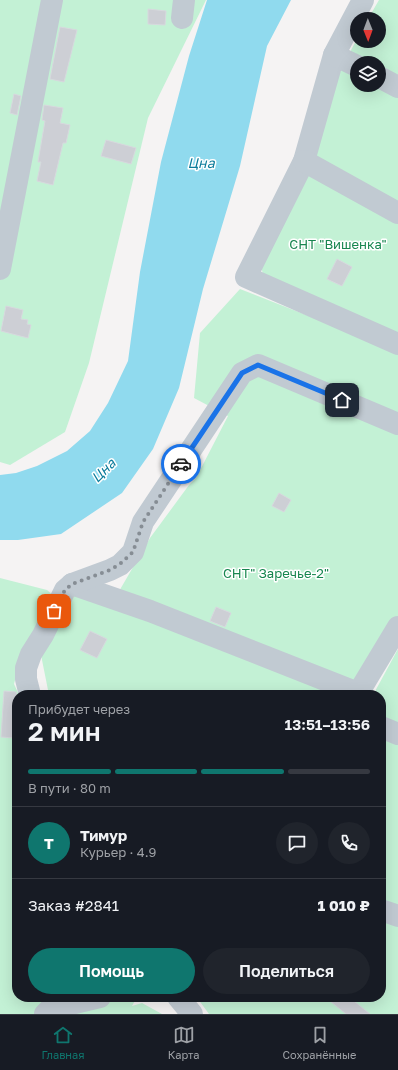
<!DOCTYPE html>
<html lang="ru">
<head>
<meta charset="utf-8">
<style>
	:root { --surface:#171b24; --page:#20242c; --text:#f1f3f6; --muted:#9ea1a6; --line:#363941; --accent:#0f766e }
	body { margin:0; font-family:"Golos Text",sans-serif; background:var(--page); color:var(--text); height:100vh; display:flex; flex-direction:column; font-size:15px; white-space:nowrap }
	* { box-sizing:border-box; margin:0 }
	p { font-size:13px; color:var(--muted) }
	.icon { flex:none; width:22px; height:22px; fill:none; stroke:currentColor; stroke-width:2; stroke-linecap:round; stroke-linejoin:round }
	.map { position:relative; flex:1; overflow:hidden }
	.side { position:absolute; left:12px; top:690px; width:374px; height:312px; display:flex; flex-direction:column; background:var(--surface); border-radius:16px; box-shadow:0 4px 16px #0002 }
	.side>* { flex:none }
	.needle { width:26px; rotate:179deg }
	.fabs { position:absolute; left:350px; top:12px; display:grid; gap:8px }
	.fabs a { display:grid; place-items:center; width:36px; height:36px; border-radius:50%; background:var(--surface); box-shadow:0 4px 16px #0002; font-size:20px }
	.pin { position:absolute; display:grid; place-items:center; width:34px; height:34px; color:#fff; margin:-17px; border-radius:8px; box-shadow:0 2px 6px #0006 }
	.courier { position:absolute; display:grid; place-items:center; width:40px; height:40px; margin:-20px; border:3px solid #1a73e8; border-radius:50%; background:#fff; color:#222; box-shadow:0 1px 5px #0007 }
	.summary em { font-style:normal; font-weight:600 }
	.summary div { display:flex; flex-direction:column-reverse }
	.summary { display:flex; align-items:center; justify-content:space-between; height:68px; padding:0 16px }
	h1 { font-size:26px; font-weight:600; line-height:30px }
	.bar { display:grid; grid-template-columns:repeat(4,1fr); gap:6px 4px; align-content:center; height:48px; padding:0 16px }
	.bar i { height:5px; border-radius:3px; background:var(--line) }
	.bar .active { background:var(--accent) }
	.bar p { grid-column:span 4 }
	.line { display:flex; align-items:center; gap:10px; padding:0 16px; border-top:1px solid var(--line) }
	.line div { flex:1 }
	.round { display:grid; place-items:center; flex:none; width:42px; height:42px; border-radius:21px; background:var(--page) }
	.button { display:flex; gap:8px; margin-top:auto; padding:8px 16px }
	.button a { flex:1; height:46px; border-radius:24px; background:var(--accent); color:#fff; font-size:16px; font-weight:600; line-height:46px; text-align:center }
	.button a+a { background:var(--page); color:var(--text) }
	.dock { display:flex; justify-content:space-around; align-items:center; height:56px; border-top:1px solid var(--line); background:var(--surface); font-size:11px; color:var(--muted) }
	.dock a { display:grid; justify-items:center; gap:2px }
	.dock .active { color:var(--accent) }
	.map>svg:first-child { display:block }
</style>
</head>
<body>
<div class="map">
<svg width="398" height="1014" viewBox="0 0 398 1014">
	<rect width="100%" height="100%" fill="#f5f3f3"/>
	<!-- green -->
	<g fill="#c3f1d5" fill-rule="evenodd">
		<path d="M 0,0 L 206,0 L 148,118 L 89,363 L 65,432 L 10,465 L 0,462 Z"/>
		<path d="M 379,0 L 398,0 L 398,337 L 263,275 L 261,265 L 303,148 L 350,52 L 357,39 L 357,41 L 379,41 L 379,19 L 368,19 ZM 357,63 L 379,63 L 379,85 L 357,85 Z"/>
		<path d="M 240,289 L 398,351 L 398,616 L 350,695 L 49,695 L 41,655 L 75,592 L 118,593 L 150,538 L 189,485 L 196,478 L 228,416 L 194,398 L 200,333 Z"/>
		<path d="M 0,578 L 47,590 L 55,597 L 22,653 L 14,684 L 19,695 L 17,695 L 17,997 L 137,997 L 132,1006 L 142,1003 L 162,1014 L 0,1014 Z"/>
		<path d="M 398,649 L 398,1014 L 209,1014 L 198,999 L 199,997 L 381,997 L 381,695 L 373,695 Z"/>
	</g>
	<!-- water -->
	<path fill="#90daee" d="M 207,0 L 291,0 L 267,46 L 240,166 L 203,289 L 179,388 L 153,449 L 122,493 L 61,534 L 18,540 L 0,540 L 0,475 L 16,473 L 37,466 L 67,451 L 90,431 L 108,403 L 128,361 L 140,272 L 161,162 L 189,56 Z"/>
	<!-- building -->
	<g fill="#cdcfd5" stroke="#d7d9de">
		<path d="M 148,9 L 166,11 L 165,25 L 148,24 Z"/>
		<path d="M 60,27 L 77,30 L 64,82 L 50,79 Z"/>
		<path d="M 14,94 L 21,96 L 17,115 L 10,113 Z"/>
		<path d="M 44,105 L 63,108 L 60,123 L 70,125 L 66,143 L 63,143 L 53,185 L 37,181 L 41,162 L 38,162 L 45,121 L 42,120 Z"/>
		<path d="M 106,140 L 136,148 L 131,164 L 101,156 Z"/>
		<path d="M 337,259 L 352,267 L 342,286 L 327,279 Z"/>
		<path d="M 6,306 L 23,310 L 21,319 L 28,320 L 27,324 L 31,325 L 28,338 L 1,331 Z"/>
		<path d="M 279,493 L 291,500 L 284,512 L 272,506 Z"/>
		<path d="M 216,607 L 231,613 L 225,627 L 210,621 Z"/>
		<path d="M 90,631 L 107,639 L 97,658 L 80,650 Z"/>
		<path d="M 4,691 L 16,692 L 17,695 L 14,738 L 1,737 Z"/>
		<path d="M 325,997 L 349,997 L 370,1014 L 346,1014 Z"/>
	</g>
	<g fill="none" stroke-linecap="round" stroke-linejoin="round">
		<!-- minor -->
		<g stroke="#c1cad2" stroke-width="22">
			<path d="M 363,0 L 334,55 L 304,161 L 246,277 L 398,344"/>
			<path d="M 182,18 L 184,0"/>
			<path d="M 334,55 L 357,66"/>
			<path d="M 379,77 L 398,87"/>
			<path d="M 304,161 L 398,213"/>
			<path d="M 0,269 L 52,0"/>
			<path d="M 72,584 L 150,611 L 358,693"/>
			<path d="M 30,695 L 26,679 L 26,668 L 31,654 L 43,635 L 65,590 L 72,584 L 110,570 L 120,565 L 133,552 L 143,522 L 242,373 L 258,365 L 398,424"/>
			<path d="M 357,695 L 398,627"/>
			<path d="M 381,727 L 398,734"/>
			<path d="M 381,910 L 398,916"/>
			<path d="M 178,997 L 192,1014"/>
			<path d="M 45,1014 L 50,1009 L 100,997"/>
		</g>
	</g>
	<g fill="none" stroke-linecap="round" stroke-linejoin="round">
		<!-- done -->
		<path stroke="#868d94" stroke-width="4" stroke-dasharray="0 7.2" d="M 54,611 L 65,590 L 72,584 L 110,570 L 120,564 L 133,552 L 143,522 L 181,464"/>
		<!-- route -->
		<path stroke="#1a73e8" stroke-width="5" d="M 181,464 L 242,373 L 258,365 L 342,400"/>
	</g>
	<g text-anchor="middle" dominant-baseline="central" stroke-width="3" stroke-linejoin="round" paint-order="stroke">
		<!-- park labels -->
		<g font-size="13" fill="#17864f" stroke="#fff">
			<text x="338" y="244">СНТ "Вишенка"</text>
			<text x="276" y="573">СНТ" Заречье-2"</text>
		</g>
		<!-- water labels -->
		<g font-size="14" font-style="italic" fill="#0c7c9b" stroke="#fff">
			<text x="201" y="162">Цна</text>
			<text transform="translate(103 470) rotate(-45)">Цна</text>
		</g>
	</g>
</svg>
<div class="fabs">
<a><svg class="needle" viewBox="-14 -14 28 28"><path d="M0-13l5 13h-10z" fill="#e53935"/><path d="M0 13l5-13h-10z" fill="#9ea1a6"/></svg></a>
<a><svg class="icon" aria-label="layers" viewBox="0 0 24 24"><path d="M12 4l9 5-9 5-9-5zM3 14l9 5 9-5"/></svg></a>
</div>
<div class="pin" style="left:54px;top:611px;background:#ea580c"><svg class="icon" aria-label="bag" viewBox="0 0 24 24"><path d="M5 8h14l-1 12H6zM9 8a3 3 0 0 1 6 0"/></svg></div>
<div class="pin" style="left:342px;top:400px;background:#1f2937"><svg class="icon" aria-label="home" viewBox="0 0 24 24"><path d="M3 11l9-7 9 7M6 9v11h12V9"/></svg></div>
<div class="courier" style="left:181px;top:464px"><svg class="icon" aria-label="car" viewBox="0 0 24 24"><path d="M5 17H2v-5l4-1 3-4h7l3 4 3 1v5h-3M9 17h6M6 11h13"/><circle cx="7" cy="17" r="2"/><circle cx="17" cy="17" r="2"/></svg></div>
<section class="side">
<div class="summary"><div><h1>2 мин</h1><p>Прибудет через</p></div><em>13:51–13:56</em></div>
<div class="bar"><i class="active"></i><i class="active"></i><i class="active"></i><i></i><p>В пути · 80 m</p></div>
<div class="line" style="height:72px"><b class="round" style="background:var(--accent);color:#fff">Т</b><div><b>Тимур</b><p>Курьер · 4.9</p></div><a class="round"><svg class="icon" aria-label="chat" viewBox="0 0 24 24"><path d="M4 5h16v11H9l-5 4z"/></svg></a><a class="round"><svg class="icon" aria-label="phone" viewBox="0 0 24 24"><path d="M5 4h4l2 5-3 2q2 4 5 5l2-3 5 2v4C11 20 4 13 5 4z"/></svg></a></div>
<div class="line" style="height:52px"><div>Заказ #2841</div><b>1 010 ₽</b></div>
<div class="button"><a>Помощь</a><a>Поделиться</a></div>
</section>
</div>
<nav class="dock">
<a class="active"><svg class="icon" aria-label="home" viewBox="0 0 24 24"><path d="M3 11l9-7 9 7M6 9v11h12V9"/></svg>Главная</a>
<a><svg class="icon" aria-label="map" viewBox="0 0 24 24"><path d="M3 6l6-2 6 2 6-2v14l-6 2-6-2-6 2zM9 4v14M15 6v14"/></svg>Карта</a>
<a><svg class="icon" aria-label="saved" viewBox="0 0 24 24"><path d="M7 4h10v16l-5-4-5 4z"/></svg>Сохранённые</a>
</nav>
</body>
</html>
